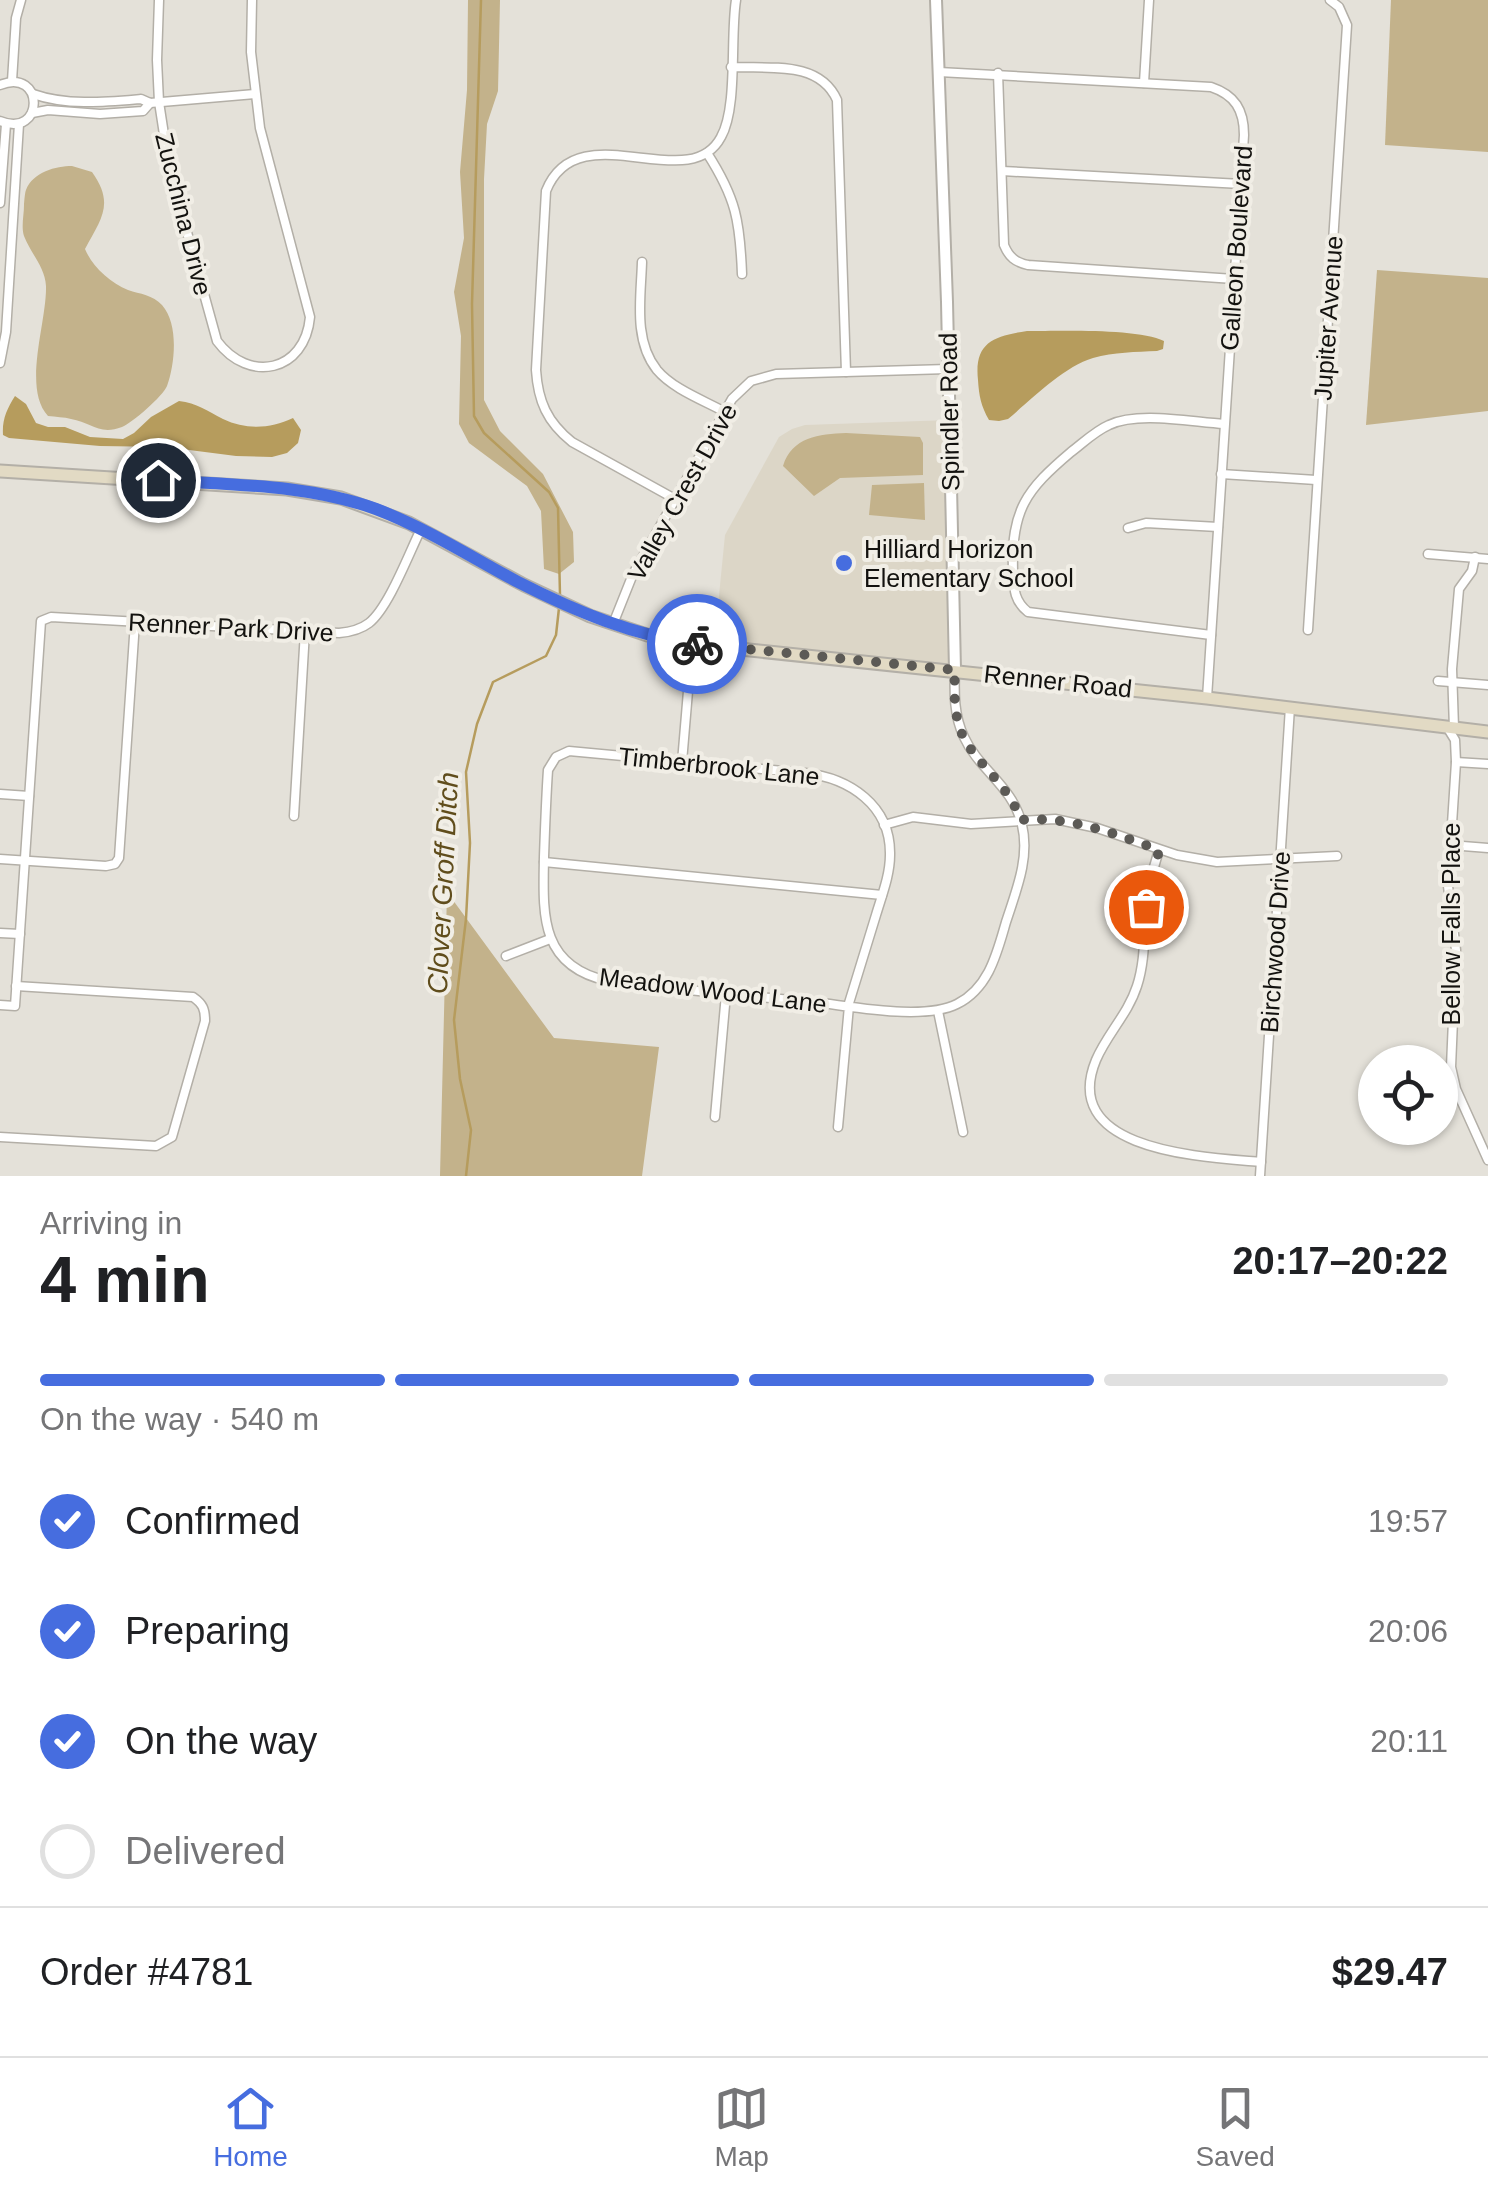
<!DOCTYPE html>
<html lang="en">
<head>
<meta charset="utf-8">
<style>
	:root { --surface:#fff; --page:#f6f6f6; --text:#202124; --muted:#757577; --line:#e0e0e0; --accent:#466ddf }
	body { margin:0; font-family:Arial,sans-serif; background:var(--page); color:var(--text); height:100vh; display:flex; flex-direction:column; font-size:38px; white-space:nowrap }
	* { box-sizing:border-box; margin:0 }
	p { font-size:32px; color:var(--muted) }
	.icon { flex:none; width:55px; height:55px; fill:none; stroke:currentColor; stroke-width:2; stroke-linecap:round; stroke-linejoin:round }
	.map { position:relative; height:1176px; overflow:hidden }
	.details { display:flex; flex-direction:column; background:var(--surface); flex:1 }
	.details>* { flex:none }
	.fabs { position:absolute; left:1358px; top:1045px; display:grid; gap:20px }
	.fabs a { display:grid; place-items:center; width:100px; height:100px; border-radius:50%; background:var(--surface); box-shadow:0 2px 8px #0004; font-size:50px }
	.pin { position:absolute; display:grid; place-items:center; width:85px; height:85px; color:#fff; margin:-42px; border:5px solid #fff; border-radius:50%; box-shadow:0 2px 10px #0007 }
	.courier { position:absolute; display:grid; place-items:center; width:100px; height:100px; margin:-50px; border:8px solid #466ddf; border-radius:50%; background:#fff; color:#222; box-shadow:0 2px 12px #0007 }
	.head em { font-style:normal; font-weight:600 }
	.head div { display:flex; flex-direction:column-reverse }
	.head { display:flex; align-items:center; justify-content:space-between; height:170px; padding:0 40px }
	h1 { font-size:65px; font-weight:600; line-height:75px }
	.bar { display:grid; grid-template-columns:repeat(4,1fr); gap:15px 10px; align-content:center; height:120px; padding:0 40px }
	.bar i { height:12px; border-radius:8px; background:var(--line) }
	.bar .current { background:var(--accent) }
	.bar p { grid-column:span 4 }
	.line { display:flex; align-items:center; gap:25px; padding:0 40px; border-top:2px solid var(--line) }
	.line div { flex:1 }
	ol { padding:0 40px; list-style:none }
	li { display:flex; align-items:center; gap:30px; height:110px }
	li p { margin-inline-start:auto }
	li .icon { padding:10px; border-radius:50%; background:var(--accent); color:#fff; stroke-width:4 }
	li:last-child { color:var(--muted) }
	li i { width:55px; height:55px; border:5px solid var(--line); border-radius:50% }
	.tab-bar { display:flex; justify-content:space-around; align-items:center; height:140px; border-top:2px solid var(--line); background:var(--surface); font-size:28px; color:var(--muted) }
	.tab-bar a { display:grid; justify-items:center; gap:5px }
	.tab-bar .current { color:var(--accent) }
	.map>svg:first-child { display:block }
</style>
</head>
<body>
<div class="map">
<svg width="1488" height="1176" viewBox="0 0 1488 1176">
	<rect width="100%" height="100%" fill="#e4e1d9"/>
	<!-- built -->
	<path fill="#dcd6c7" d="M 950,420 L 955,670 L 714,646 L 725,535 L 779,437 L 792,429 L 805,425 Z"/>
	<!-- green -->
	<g fill="#c3b28b">
		<path d="M 468,0 L 500,0 L 498,91 L 487,124 L 484,179 L 484,400 L 500,431 L 543,474 L 573,532 L 574,562 L 559,574 L 544,569 L 541,511 L 527,486 L 469,443 L 459,424 L 461,336 L 454,292 L 464,238 L 460,172 L 467,90 Z"/>
		<path d="M 1391,0 L 1488,0 L 1488,152 L 1385,145 Z"/>
		<path d="M 72,166 L 92,172 C 115,204 101,219 85,249 C 92,266 110,283 128,290 C 140,294 153,295 162,305 C 179,324 175,364 167,386 C 163,396 132,423 122,427 C 99,436 91,422 71,419 C 64,417 56,417 48,416 C 22,388 47,322 46,286 C 45,267 31,254 24,236 C 21,227 24,215 24,205 C 24,204 25,191 26,190 C 33,172 56,166 72,166 Z"/>
		<path d="M 1377,270 L 1488,278 L 1488,411 L 1366,425 Z"/>
		<path d="M 846,433 L 920,437 L 923,443 L 923,475 L 840,478 L 814,496 L 783,466 C 792,437 819,434 846,433 Z"/>
		<path d="M 924,483 L 925,520 L 869,515 L 872,485 Z"/>
		<path d="M 447,892 L 554,1038 L 659,1047 L 642,1176 L 440,1176 Z"/>
	</g>
	<!-- water -->
	<g fill="#b69c5d">
		<path d="M 1027,331 C 1058,331 1138,328 1164,341 L 1163,349 L 1157,351 C 1136,352 1114,352 1093,358 C 1063,367 1032,399 1008,419 L 999,421 L 989,420 C 981,406 979,396 978,380 C 974,343 993,336 1027,331 Z"/>
		<path d="M 15,396 L 26,404 L 36,423 L 48,427 L 65,427 L 90,437 L 123,439 L 134,433 L 151,417 L 179,401 C 197,403 207,411 223,419 C 246,430 270,429 293,418 L 301,430 L 298,443 L 287,453 L 272,457 L 236,456 L 166,447 L 100,446 L 9,438 L 3,435 C 2,419 7,409 15,396 Z"/>
	</g>
	<g fill="none" stroke-linecap="round" stroke-linejoin="round">
		<!-- stream -->
		<g stroke="#b69c5d" stroke-width="2.5">
			<path d="M 481,0 L 472,304 L 474,416 L 484,433 L 549,492 L 558,508 L 560,595"/>
			<path d="M 466,1176 L 471,1130 L 460,1079 L 454,1020 L 466,919 L 470,843 L 466,772 L 477,724 L 493,682 L 546,656 L 556,635 L 559,608"/>
		</g>
		<defs>
			<g id="minor">
				<path d="M 159,0 L 157,60 L 159,102 L 169,167 L 217,341 C 249,384 305,372 310,317 L 260,128 L 251,52 L 252,0"/>
				<path d="M 731,67 C 769,69 819,60 837,100 L 846,372"/>
				<path d="M 939,72 L 1211,87 C 1235,95 1244,110 1244,135 L 1207,698"/>
				<path d="M 998,73 L 1004,245 C 1009,257 1015,262 1028,265 L 1234,279"/>
				<path d="M 12,81 L 16,18 L 21,0"/>
				<path d="M 1144,83 L 1149,0"/>
				<path d="M 0,85 C 45,67 45,139 0,121"/>
				<path d="M 33,94 C 67,106 106,102 141,99 L 150,103 L 255,94"/>
				<path d="M 32,113 L 48,110 L 100,114 L 143,111 L 150,103"/>
				<path d="M 707,153 C 736,198 740,221 742,274"/>
				<path d="M 1002,171 L 1241,184"/>
				<path d="M 0,203 L 6,124"/>
				<path d="M 642,262 C 641,297 633,340 657,370 C 673,389 703,400 725,412"/>
				<path d="M 0,363 L 6,332 L 19,124"/>
				<path d="M 1221,474 L 1316,480"/>
				<path d="M 675,499 L 572,442 C 547,422 538,401 536,370 L 546,191 C 578,111 689,198 721,137 C 738,107 730,37 736,0"/>
				<path d="M 1128,528 L 1146,523 L 1218,527"/>
				<path d="M 1428,554 L 1488,559"/>
				<path d="M 613,624 L 633,574 L 732,399 L 751,381 L 776,374 L 948,369"/>
				<path d="M 1308,630 L 1347,25 L 1339,7 L 1330,0"/>
				<path d="M 1211,635 L 1028,612 C 1014,601 1014,589 1013,571 C 1011,510 1026,490 1071,452 C 1083,443 1095,431 1109,425 C 1138,411 1191,422 1224,424"/>
				<path d="M 1438,681 L 1488,685"/>
				<path d="M 1447,727 L 1455,740 L 1456,762 L 1448,886 L 1456,950 L 1451,1067 L 1456,1089 L 1488,1160"/>
				<path d="M 1454,728 L 1452,669 L 1459,589 L 1472,571 L 1475,557"/>
				<path d="M 682,762 L 692,644"/>
				<path d="M 1456,762 L 1488,764"/>
				<path d="M 0,794 L 29,796"/>
				<path d="M 294,816 L 305,631"/>
				<path d="M 884,825 L 913,817 L 971,824 L 1055,819 L 1097,828 L 1177,855 L 1217,862 L 1337,856"/>
				<path d="M 1450,845 L 1488,848"/>
				<path d="M 1159,850 C 1153,869 1148,889 1146,910 C 1144,935 1145,962 1137,986 C 1128,1014 1107,1034 1096,1060 C 1058,1152 1205,1157 1261,1162"/>
				<path d="M 0,859 L 106,866 L 115,864 L 119,858 L 135,622"/>
				<path d="M 544,862 L 882,895"/>
				<path d="M 0,933 L 20,934"/>
				<path d="M 506,956 L 550,939"/>
				<path d="M 0,1005 L 15,1006 L 41,621 L 51,617 L 339,633 C 350,632 360,630 369,623 C 389,607 409,553 421,529"/>
				<path d="M 938,1011 L 963,1132"/>
				<path d="M 715,1117 L 726,994"/>
				<path d="M 838,1127 L 849,1006 L 849,1003 C 858,973 867,944 876,915 C 882,895 890,875 890,855 C 891,805 849,778 805,773 L 569,751 L 556,757 L 548,770 C 546,799 545,828 544,857 C 543,914 539,966 608,981 C 676,989 745,996 813,1002 C 851,1006 923,1021 957,1004 C 989,988 997,953 1006,922 C 1016,891 1030,858 1022,825 C 1013,786 979,770 964,737 C 954,716 954,693 955,670"/>
				<path d="M 0,1137 L 156,1146 L 172,1137 L 205,1021 C 205,1009 203,1004 193,997 L 16,986"/>
				<path d="M 1260,1176 L 1290,707"/>
			</g>
			<path id="tertiary" d="M 936,0 L 947,302 L 955,670"/>
			<path id="secondary" d="M 0,471 L 287,489 L 341,498 L 409,523 L 524,585 L 590,616 L 647,635 L 692,644 L 1207,698 L 1488,732"/>
		</defs>
		<!-- minor casing -->
		<use href="#minor" stroke="#b3afa7" stroke-width="11"/>
		<!-- tertiary casing -->
		<use href="#tertiary" stroke="#b3afa7" stroke-width="14"/>
		<!-- secondary casing -->
		<use href="#secondary" stroke="#b3afa7" stroke-width="15"/>
		<!-- minor -->
		<use href="#minor" stroke="#fff" stroke-width="8"/>
		<!-- tertiary -->
		<use href="#tertiary" stroke="#fff" stroke-width="10"/>
		<!-- secondary -->
		<use href="#secondary" stroke="#e2dac4" stroke-width="11"/>
	</g>
	<g fill="none" stroke-linecap="round" stroke-linejoin="round">
		<!-- done -->
		<path stroke="#5c5a56" stroke-width="10" stroke-dasharray="0 18" d="M 697,644 L 955,670 C 954,696 953,725 970,748 C 988,773 1010,790 1021,820 C 1070,816 1113,833 1159,850 L 1146,907"/>
		<!-- route -->
		<path stroke="#466ddf" stroke-width="12" d="M 158,480 C 231,485 307,484 376,509 C 426,528 471,557 518,582 C 575,611 634,636 697,644"/>
	</g>
	<!-- markers -->
	<circle fill="#466ddf" stroke="#f1eee6" stroke-width="4" cx="844" cy="563" r="10"/>
	<g text-anchor="middle" dominant-baseline="central" stroke-width="8" stroke-linejoin="round" paint-order="stroke">
		<!-- street labels -->
		<g font-size="25" fill="#13120f" stroke="#f1eee6">
			<text transform="translate(184 214) rotate(76)">Zucchina Drive</text>
			<text transform="translate(1236 248) rotate(-86)">Galleon Boulevard</text>
			<text transform="translate(1328 318) rotate(-86)">Jupiter Avenue</text>
			<text transform="translate(949 412) rotate(-91)">Spindler Road</text>
			<text transform="translate(682 492) rotate(-61)">Valley Crest Drive</text>
			<text transform="translate(231 627) rotate(3)">Renner Park Drive</text>
			<text transform="translate(1058 681) rotate(6)">Renner Road</text>
			<text transform="translate(719 766) rotate(6)">Timberbrook Lane</text>
			<text transform="translate(1451 924) rotate(-90)">Bellow Falls Place</text>
			<text transform="translate(1275 942) rotate(-86)">Birchwood Drive</text>
			<text transform="translate(713 990) rotate(7)">Meadow Wood Lane</text>
		</g>
		<!-- poi labels -->
		<g font-size="25" fill="#13120f" stroke="#f1eee6" text-anchor="start">
			<text x="864" y="549">Hilliard Horizon<tspan x="864" dy="29">Elementary School</tspan></text>
		</g>
		<!-- water labels -->
		<g font-size="28" font-style="italic" fill="#604d1c" stroke="#f1eee6">
			<text transform="translate(443 883) rotate(-87)">Clover Groff Ditch</text>
		</g>
	</g>
</svg>
<div class="fabs">
<a><svg class="icon" aria-label="locate" viewBox="0 0 24 24"><circle cx="12" cy="12" r="6"/><path d="M12 2v4M12 18v4M2 12h4M18 12h4"/></svg></a>
</div>
<div class="pin" style="left:1146px;top:907px;background:#ea580c"><svg class="icon" aria-label="bag" viewBox="0 0 24 24"><path d="M5 8h14l-1 12H6zM9 8a3 3 0 0 1 6 0"/></svg></div>
<div class="pin" style="left:158px;top:480px;background:#1f2937"><svg class="icon" aria-label="home" viewBox="0 0 24 24"><path d="M3 11l9-7 9 7M6 9v11h12V9"/></svg></div>
<div class="courier" style="left:697px;top:644px"><svg class="icon" aria-label="bike" viewBox="0 0 24 24"><circle cx="6" cy="16" r="4"/><circle cx="18" cy="16" r="4"/><path d="M6 16l4-8h5l3 8M10 8l3 8H6M13 5h3"/></svg></div>
</div>
<section class="details">
<div class="head"><div><h1>4 min</h1><p>Arriving in</p></div><em>20:17–20:22</em></div>
<div class="bar"><i class="current"></i><i class="current"></i><i class="current"></i><i></i><p>On the way · 540 m</p></div>
<ol>
<li><svg class="icon" aria-label="check" viewBox="0 0 24 24"><path d="M5 12l5 5 9-10"/></svg>Confirmed<p>19:57</p></li>
<li><svg class="icon" aria-label="check" viewBox="0 0 24 24"><path d="M5 12l5 5 9-10"/></svg>Preparing<p>20:06</p></li>
<li><svg class="icon" aria-label="check" viewBox="0 0 24 24"><path d="M5 12l5 5 9-10"/></svg>On the way<p>20:11</p></li>
<li><i></i>Delivered</li>
</ol>
<div class="line" style="height:130px"><div>Order #4781</div><b>$29.47</b></div>
</section>
<nav class="tab-bar">
<a class="current"><svg class="icon" aria-label="home" viewBox="0 0 24 24"><path d="M3 11l9-7 9 7M6 9v11h12V9"/></svg>Home</a>
<a><svg class="icon" aria-label="map" viewBox="0 0 24 24"><path d="M3 6l6-2 6 2 6-2v14l-6 2-6-2-6 2zM9 4v14M15 6v14"/></svg>Map</a>
<a><svg class="icon" aria-label="saved" viewBox="0 0 24 24"><path d="M7 4h10v16l-5-4-5 4z"/></svg>Saved</a>
</nav>
</body>
</html>
